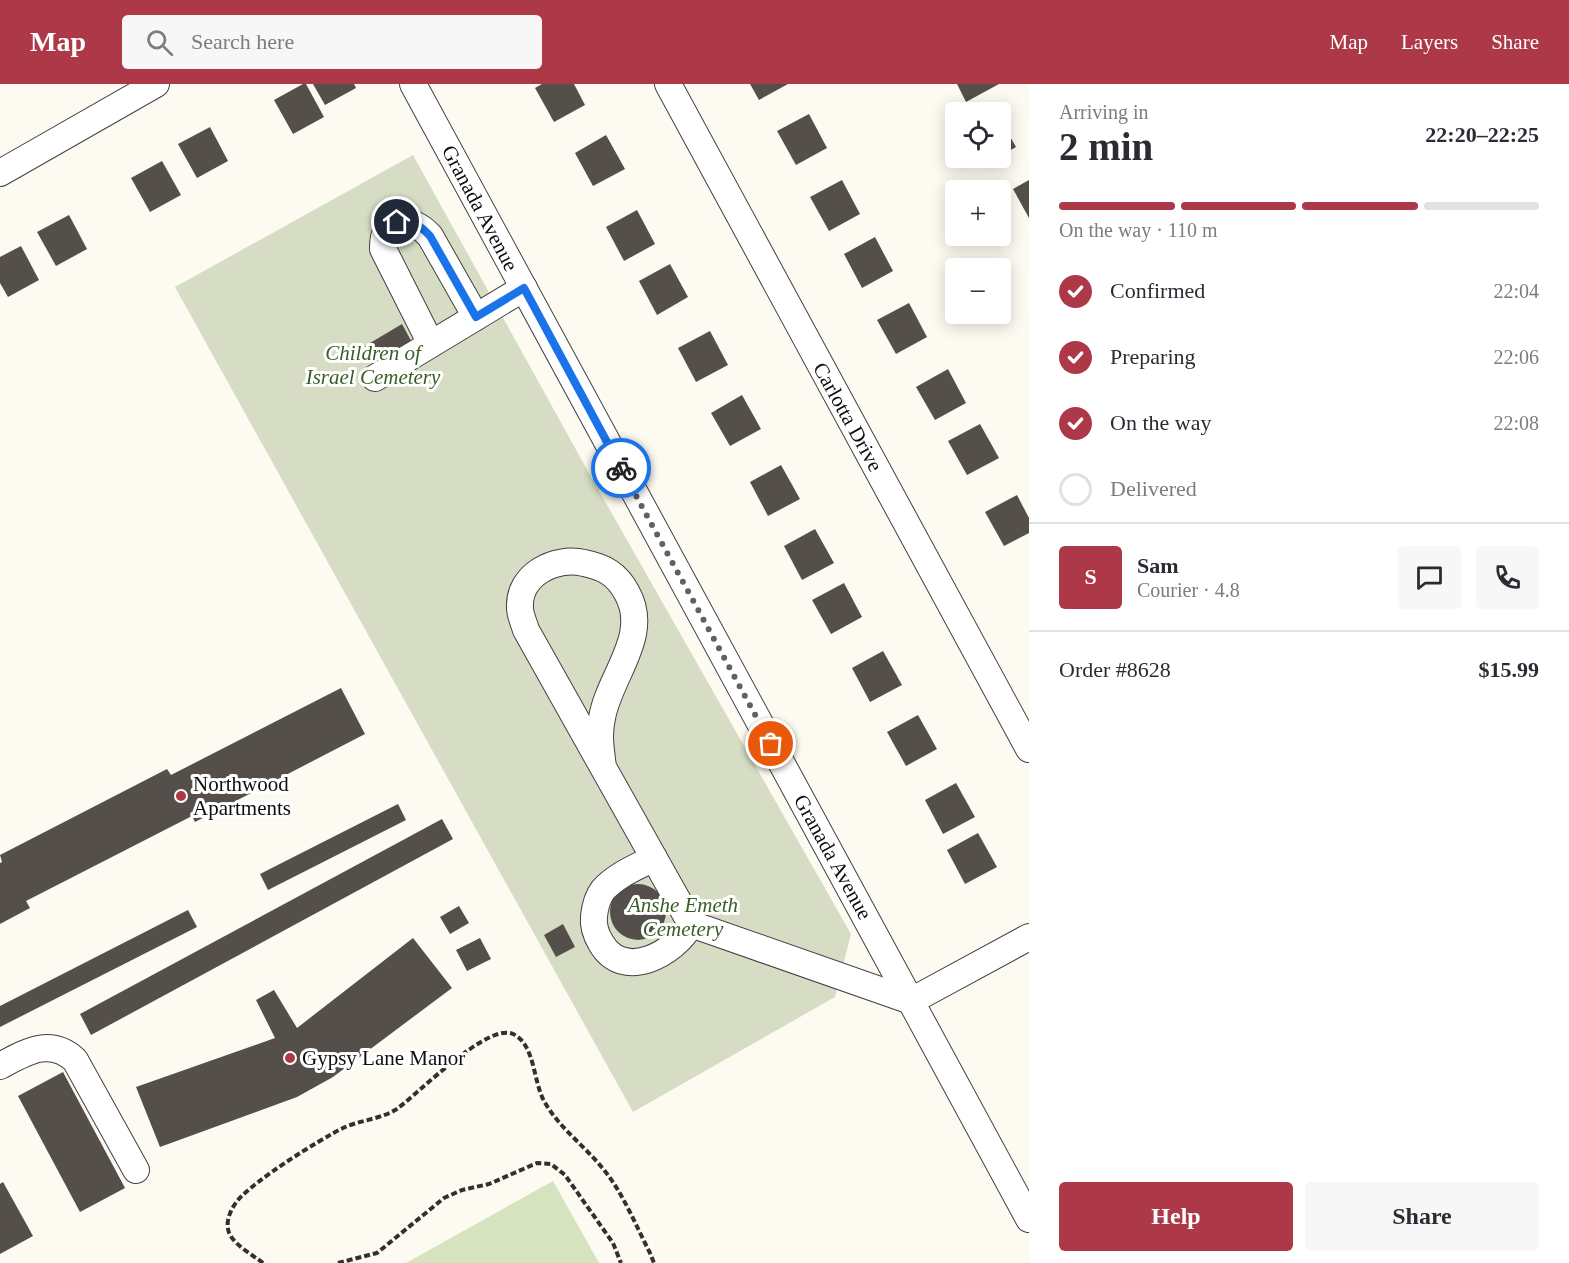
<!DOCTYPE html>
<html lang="en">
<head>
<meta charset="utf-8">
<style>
	:root { --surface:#fff; --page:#f7f7f7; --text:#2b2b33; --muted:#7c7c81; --line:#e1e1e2; --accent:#ad3848 }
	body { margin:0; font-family:"Times New Roman",serif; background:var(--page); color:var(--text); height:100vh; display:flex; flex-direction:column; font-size:22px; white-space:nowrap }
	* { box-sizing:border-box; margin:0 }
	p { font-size:20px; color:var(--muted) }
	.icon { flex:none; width:33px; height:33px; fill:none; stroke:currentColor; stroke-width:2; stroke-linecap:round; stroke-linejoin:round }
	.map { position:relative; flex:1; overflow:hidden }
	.side { display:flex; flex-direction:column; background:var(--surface); width:540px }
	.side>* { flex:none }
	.controls { position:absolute; left:945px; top:18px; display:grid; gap:12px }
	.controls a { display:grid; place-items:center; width:66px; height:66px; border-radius:6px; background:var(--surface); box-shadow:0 3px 15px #0003; font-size:30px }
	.pin { position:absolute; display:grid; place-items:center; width:51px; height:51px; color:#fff; margin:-26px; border:3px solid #fff; border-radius:50%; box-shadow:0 2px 6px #0007 }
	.courier { position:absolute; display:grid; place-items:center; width:60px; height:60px; margin:-30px; border:4px solid #1a73e8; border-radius:50%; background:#fff; color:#222; box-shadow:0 2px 8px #0007 }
	.overview em { font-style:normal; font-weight:600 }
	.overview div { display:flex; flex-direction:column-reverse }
	.overview { display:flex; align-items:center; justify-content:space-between; height:102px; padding:0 30px }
	h1 { font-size:39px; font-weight:600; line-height:45px }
	.bar { display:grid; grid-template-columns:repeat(4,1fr); gap:9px 6px; align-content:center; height:72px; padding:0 30px }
	.bar i { height:8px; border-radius:4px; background:var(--line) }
	.bar .active { background:var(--accent) }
	.bar p { grid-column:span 4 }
	.line { display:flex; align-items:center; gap:15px; padding:0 30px; border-top:2px solid var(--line) }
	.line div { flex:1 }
	.round { display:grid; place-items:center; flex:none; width:63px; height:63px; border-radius:6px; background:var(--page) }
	ol { padding:0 30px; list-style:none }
	li { display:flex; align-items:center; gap:18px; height:66px }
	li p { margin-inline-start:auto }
	li .icon { padding:6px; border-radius:50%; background:var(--accent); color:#fff; stroke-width:4 }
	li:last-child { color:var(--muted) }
	li i { width:33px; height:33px; border:3px solid var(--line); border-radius:50% }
	.cta { display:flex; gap:12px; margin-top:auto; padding:12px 30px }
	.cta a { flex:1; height:69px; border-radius:6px; background:var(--accent); color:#fff; font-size:24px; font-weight:600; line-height:69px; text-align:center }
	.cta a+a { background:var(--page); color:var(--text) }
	header { display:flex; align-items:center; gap:36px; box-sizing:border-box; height:84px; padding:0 30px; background:var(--accent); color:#fff }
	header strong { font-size:28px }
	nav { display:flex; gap:33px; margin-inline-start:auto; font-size:21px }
	.search { width:420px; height:54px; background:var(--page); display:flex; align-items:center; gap:15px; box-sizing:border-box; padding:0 21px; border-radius:6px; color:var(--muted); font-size:22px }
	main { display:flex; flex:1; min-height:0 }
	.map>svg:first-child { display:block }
</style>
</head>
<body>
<header>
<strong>Map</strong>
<div class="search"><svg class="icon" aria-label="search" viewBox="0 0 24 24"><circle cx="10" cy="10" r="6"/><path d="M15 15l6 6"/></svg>Search here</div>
<nav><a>Map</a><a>Layers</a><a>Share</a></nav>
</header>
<main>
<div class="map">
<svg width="1029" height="1179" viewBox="0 0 1029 1179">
	<rect width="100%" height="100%" fill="#fdfaf1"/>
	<!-- green -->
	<path fill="#d5e4bf" d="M 553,1097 L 599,1179 L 406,1179 Z"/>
	<!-- cemetery -->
	<path fill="#d7ddc4" d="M 413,71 L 590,391 L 851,850 L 835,913 L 633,1028 L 175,203 Z"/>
	<!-- building -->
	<g fill="#554f4c">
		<path d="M 303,0 L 306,0 L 324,33 L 293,50 L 274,16 Z"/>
		<path d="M 313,0 L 354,0 L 356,4 L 325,21 Z"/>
		<path d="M 542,0 L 574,0 L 585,21 L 554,38 L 535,4 Z"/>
		<path d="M 750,0 L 788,0 L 759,16 Z"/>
		<path d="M 957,0 L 999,0 L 966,18 Z"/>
		<path d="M 809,30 L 827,64 L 796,81 L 777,47 Z"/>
		<path d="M 1000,35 L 1016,63 L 1000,72 Z"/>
		<path d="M 210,43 L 228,77 L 197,94 L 178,60 Z"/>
		<path d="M 606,51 L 625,85 L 593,102 L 575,69 Z"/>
		<path d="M 162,77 L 181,111 L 150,128 L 131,94 Z"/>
		<path d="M 842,96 L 860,130 L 829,147 L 810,113 Z"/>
		<path d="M 1029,96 L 1029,134 L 1013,105 Z"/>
		<path d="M 637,126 L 655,160 L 624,177 L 606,143 Z"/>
		<path d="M 69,131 L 87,165 L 56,182 L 37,148 Z"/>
		<path d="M 875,153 L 893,187 L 862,204 L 844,170 Z"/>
		<path d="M 21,162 L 39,196 L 8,213 L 0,199 L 0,173 Z"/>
		<path d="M 670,180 L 688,213 L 657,231 L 639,197 Z"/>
		<path d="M 909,219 L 927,253 L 896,270 L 877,236 Z"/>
		<path d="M 402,240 L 415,264 L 378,286 L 365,262 Z"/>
		<path d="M 710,247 L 728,281 L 696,298 L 678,264 Z"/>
		<path d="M 948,285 L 966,319 L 935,336 L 916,303 Z"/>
		<path d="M 742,311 L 761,345 L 730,362 L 711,329 Z"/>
		<path d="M 980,340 L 999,374 L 967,391 L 948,357 Z"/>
		<path d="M 781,381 L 800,415 L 768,432 L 750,398 Z"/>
		<path d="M 1017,411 L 1029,434 L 1029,449 L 1004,462 L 985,428 Z"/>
		<path d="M 815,445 L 834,479 L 802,496 L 784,462 Z"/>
		<path d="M 844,499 L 862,533 L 831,550 L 812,516 Z"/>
		<path d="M 883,567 L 902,601 L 870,618 L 852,584 Z"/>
		<path d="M 341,604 L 365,650 L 195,738 L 192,732 L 26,817 L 30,824 L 0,840 L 0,779 L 2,778 L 0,771 L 167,685 L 171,691 Z"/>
		<path d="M 918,631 L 937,665 L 906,682 L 887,648 Z"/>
		<path d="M 956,699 L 975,733 L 943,750 L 925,716 Z"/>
		<path d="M 398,720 L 406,736 L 268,806 L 260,790 Z"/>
		<path d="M 442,735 L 453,755 L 91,951 L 80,930 Z"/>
		<path d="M 978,749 L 997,783 L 965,800 L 947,766 Z"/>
		<circle cx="638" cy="828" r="28"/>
		<path d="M 459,822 L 469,839 L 450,850 L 440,833 Z"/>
		<path d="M 188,826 L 197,843 L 0,943 L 0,922 Z"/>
		<path d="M 563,840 L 575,863 L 556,873 L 544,851 Z"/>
		<path d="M 413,854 L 452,904 L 333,993 L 297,1013 L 160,1063 L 136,1003 L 275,954 L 256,916 L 274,906 L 297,944 Z"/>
		<path d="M 480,854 L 491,875 L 467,887 L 456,866 Z"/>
		<path d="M 63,988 L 125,1104 L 80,1128 L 18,1012 Z"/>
		<path d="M 3,1098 L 33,1152 L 0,1170 L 0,1100 Z"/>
	</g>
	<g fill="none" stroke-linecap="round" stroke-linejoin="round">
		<defs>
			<g id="minor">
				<path d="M 413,0 L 1029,1135"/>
				<path d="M 668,0 L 1029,665"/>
				<path d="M 0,89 L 156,0"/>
				<path d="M 431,260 L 383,165 C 382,131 411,131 430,152 L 476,233"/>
				<path d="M 375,294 L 524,204"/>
				<path d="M 603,683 C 601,667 598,651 602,634 C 609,592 651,552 627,509 C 617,490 604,483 584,479 C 555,472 518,491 520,524 C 520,531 524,539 526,546 L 691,840 L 911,917 L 1029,853"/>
				<path d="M 654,774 C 637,783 616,791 603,806 C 597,814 595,823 594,832 C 593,842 596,851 601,859 C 623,898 675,870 691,840"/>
				<path d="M 0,982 C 26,968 50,953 75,976 L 136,1086"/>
			</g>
		</defs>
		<!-- minor casing -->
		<use href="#minor" stroke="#414141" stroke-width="28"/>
		<!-- path -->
		<g stroke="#303030" stroke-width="4" stroke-dasharray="6 3" stroke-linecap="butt">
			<path d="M 263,1179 C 253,1171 230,1159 228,1145 C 226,1135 232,1123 238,1116 C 255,1096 319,1056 343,1044 C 360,1036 383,1035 398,1024 C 419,1009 488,938 513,950 C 535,960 533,997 544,1017 C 559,1044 585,1062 604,1086 C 623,1109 636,1142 650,1169 L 654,1179"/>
			<path d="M 338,1179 L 377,1169 L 444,1114 L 462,1106 L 489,1100 L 537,1079 L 551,1080 L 565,1091 L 613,1159 L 621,1179"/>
		</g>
		<!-- minor -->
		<use href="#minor" stroke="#fff" stroke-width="26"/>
	</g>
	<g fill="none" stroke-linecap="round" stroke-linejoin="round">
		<!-- done -->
		<path stroke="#62615d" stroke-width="6" stroke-dasharray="0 10.8" d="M 621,384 L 771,660"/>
		<!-- route -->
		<path stroke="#1a73e8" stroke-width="8" d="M 397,138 C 412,137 420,141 430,152 L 476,233 L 524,204 L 621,384"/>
	</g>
	<!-- markers -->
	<g fill="#ad3848" stroke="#fff" stroke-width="2">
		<circle cx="181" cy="712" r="6"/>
		<circle cx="290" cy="974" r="6"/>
	</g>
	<g text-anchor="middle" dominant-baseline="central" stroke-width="6" stroke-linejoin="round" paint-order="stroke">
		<!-- street labels -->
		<g font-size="21" fill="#0e0e0e" stroke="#fff">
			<text transform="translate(480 124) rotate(62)">Granada Avenue</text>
			<text transform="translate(848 333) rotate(61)">Carlotta Drive</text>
			<text transform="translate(833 773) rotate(61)">Granada Avenue</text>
		</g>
		<!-- park labels -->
		<g font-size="21" font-style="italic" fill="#375e27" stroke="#fff">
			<text x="373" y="269">Children of<tspan x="373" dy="24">Israel Cemetery</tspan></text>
			<text x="683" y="821">Anshe Emeth<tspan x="683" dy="24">Cemetery</tspan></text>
		</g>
		<!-- poi labels -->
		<g font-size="21" fill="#0e0e0e" stroke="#fff" text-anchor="start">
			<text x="193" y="700">Northwood<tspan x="193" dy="24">Apartments</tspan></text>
			<text x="302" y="974">Gypsy Lane Manor</text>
		</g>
	</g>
</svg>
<div class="controls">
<a><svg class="icon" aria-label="locate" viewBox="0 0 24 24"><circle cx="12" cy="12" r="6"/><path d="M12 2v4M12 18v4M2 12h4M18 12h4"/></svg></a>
<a>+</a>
<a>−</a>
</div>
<div class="pin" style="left:771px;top:660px;background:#ea580c"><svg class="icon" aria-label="bag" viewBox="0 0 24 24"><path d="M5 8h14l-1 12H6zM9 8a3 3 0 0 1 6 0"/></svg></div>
<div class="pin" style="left:397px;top:138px;background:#1f2937"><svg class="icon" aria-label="home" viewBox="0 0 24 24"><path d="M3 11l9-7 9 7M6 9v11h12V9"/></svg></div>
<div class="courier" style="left:621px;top:384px"><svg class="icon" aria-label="bike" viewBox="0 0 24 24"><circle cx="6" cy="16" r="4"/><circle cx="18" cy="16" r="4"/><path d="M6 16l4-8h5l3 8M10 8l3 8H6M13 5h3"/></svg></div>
</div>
<section class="side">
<div class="overview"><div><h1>2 min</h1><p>Arriving in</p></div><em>22:20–22:25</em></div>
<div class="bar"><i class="active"></i><i class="active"></i><i class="active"></i><i></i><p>On the way · 110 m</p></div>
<ol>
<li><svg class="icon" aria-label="check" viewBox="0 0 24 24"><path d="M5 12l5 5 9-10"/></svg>Confirmed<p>22:04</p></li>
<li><svg class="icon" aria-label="check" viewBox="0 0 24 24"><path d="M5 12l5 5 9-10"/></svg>Preparing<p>22:06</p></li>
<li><svg class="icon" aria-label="check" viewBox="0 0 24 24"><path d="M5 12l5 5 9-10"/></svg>On the way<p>22:08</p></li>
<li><i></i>Delivered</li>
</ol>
<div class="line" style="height:108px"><b class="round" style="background:var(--accent);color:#fff">S</b><div><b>Sam</b><p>Courier · 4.8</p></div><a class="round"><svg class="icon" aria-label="chat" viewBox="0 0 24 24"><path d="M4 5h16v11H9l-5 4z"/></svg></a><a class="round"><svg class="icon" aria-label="phone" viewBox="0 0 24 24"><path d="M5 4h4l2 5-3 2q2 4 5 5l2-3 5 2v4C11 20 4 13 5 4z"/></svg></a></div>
<div class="line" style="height:78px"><div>Order #8628</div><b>$15.99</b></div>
<div class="cta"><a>Help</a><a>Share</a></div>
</section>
</main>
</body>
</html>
